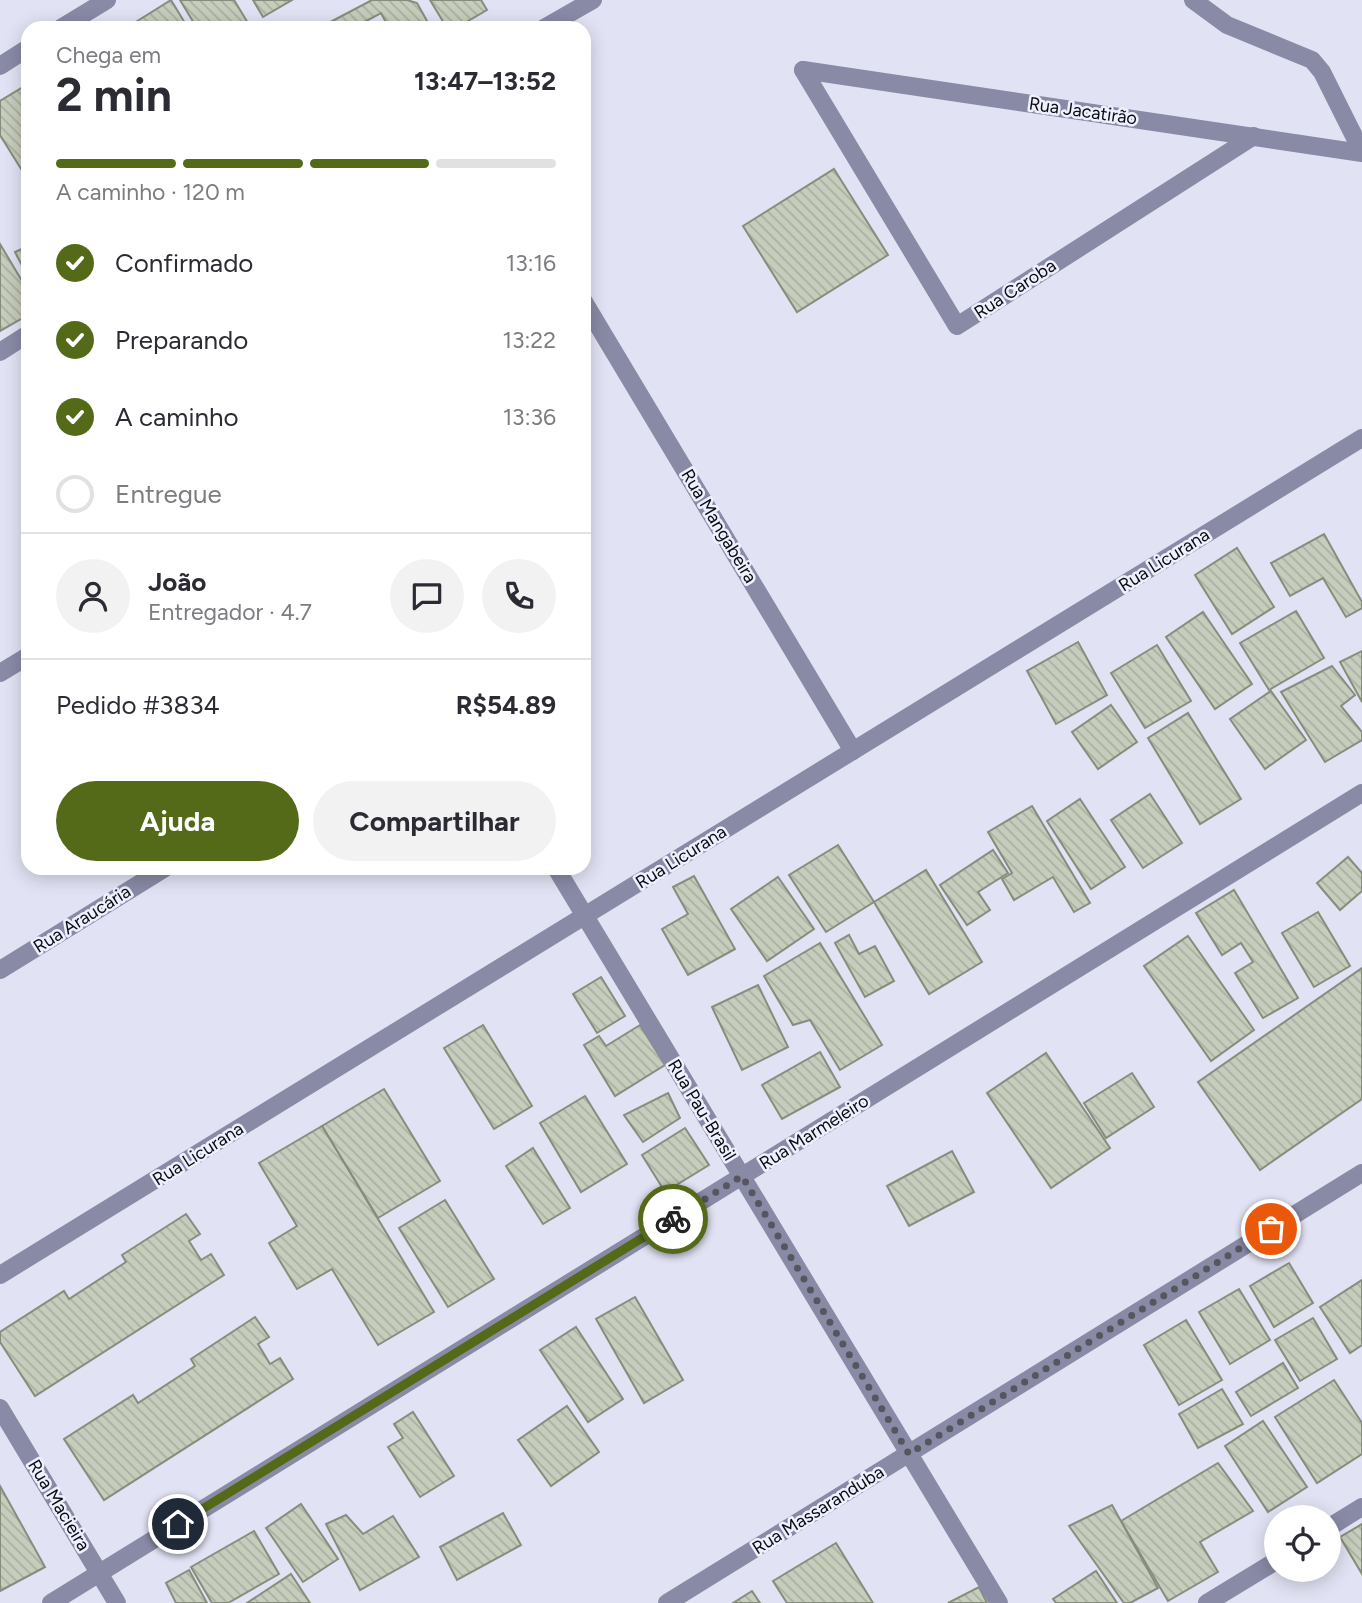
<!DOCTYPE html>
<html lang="pt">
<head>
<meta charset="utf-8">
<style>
	:root { --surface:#fff; --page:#f2f2f3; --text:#2b2b33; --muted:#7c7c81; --line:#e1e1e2; --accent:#546a19 }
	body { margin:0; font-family:Figtree,sans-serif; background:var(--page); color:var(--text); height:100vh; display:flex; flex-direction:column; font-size:26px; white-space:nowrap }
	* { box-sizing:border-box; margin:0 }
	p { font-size:23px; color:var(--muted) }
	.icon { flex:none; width:38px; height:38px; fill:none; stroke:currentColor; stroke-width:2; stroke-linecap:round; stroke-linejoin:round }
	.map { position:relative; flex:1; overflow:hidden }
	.panel { position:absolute; left:21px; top:21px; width:570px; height:854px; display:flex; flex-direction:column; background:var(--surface); border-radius:21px; box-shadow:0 4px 18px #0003 }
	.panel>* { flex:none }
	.buttons { position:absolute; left:1264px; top:1505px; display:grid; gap:14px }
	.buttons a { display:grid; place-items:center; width:77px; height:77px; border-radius:50%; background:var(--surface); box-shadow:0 4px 18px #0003; font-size:35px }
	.pin { position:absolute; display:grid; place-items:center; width:60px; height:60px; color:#fff; margin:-30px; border:4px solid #fff; border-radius:50%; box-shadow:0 2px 7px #0007 }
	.courier { position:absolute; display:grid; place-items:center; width:70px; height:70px; margin:-35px; border:5px solid #546a19; border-radius:50%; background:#fff; color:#222; box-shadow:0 2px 9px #0007 }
	.overview em { font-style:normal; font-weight:700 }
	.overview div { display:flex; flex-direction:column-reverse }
	.overview { display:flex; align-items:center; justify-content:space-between; height:119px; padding:0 35px }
	h1 { font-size:46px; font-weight:700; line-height:52px }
	.bar { display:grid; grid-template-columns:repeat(4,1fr); gap:10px 7px; align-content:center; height:84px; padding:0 35px }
	.bar i { height:9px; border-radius:5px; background:var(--line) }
	.bar .on { background:var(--accent) }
	.bar p { grid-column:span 4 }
	.line { display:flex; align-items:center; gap:18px; padding:0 35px; border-top:2px solid var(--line) }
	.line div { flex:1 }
	.round { display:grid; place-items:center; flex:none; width:74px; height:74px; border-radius:37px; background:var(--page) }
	ol { padding:0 35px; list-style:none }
	li { display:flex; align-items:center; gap:21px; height:77px }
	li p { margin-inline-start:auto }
	li .icon { padding:7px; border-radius:50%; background:var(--accent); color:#fff; stroke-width:4 }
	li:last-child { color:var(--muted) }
	li i { width:38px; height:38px; border:4px solid var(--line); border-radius:50% }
	.cta { display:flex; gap:14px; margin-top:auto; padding:14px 35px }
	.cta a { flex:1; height:80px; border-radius:42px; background:var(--accent); color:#fff; font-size:28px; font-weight:700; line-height:80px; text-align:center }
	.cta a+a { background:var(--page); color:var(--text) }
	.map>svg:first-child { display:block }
</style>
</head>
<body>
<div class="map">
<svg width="1362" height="1603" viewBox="0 0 1362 1603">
	<defs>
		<pattern id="building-back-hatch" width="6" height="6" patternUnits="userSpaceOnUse" patternTransform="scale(1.75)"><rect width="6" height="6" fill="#c7cdbc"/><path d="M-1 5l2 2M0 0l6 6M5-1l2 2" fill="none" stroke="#aaafa1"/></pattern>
	</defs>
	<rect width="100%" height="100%" fill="#e1e2f3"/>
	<!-- building -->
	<g fill="url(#building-back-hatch)" stroke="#878d7d" stroke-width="2">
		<path d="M 171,0 L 188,28 L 133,28 L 131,25 Z"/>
		<path d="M 180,0 L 234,0 L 251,28 L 197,28 Z"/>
		<path d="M 253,0 L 292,0 L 263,17 Z"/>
		<path d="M 372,0 L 407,0 L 417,3 L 431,28 L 389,28 L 381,13 L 353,28 L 319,28 Z"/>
		<path d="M 430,0 L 481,0 L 487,10 L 456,28 L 447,28 Z"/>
		<path d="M 28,84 L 28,180 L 0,135 L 0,101 Z"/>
		<path d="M 834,169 L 888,255 L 797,312 L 743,226 Z"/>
		<path d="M 0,244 L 28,291 L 28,315 L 0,331 Z"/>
		<path d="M 28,246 L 28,277 L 15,252 Z"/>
		<path d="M 1324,534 L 1362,602 L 1362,608 L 1346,617 L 1323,578 L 1290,596 L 1271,563 Z"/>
		<path d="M 1237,548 L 1274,607 L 1232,634 L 1195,575 Z"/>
		<path d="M 1296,611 L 1324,658 L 1269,690 L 1240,643 Z"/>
		<path d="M 1203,612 L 1252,684 L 1215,709 L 1166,637 Z"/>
		<path d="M 1078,642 L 1107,695 L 1056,724 L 1027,671 Z"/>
		<path d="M 1157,645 L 1191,701 L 1145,728 L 1111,673 Z"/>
		<path d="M 1362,651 L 1362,702 L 1340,662 Z"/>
		<path d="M 1332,666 L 1355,695 L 1341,706 L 1362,732 L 1362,740 L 1325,762 L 1281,692 Z"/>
		<path d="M 1271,691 L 1306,740 L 1265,769 L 1230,719 Z"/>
		<path d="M 1111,705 L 1137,742 L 1098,769 L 1072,732 Z"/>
		<path d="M 1188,713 L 1241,799 L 1200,824 L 1148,738 Z"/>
		<path d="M 1150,794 L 1182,843 L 1143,868 L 1111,820 Z"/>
		<path d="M 1080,799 L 1125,867 L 1091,889 L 1047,821 Z"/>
		<path d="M 1032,806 L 1090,903 L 1074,912 L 1053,877 L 1014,900 L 1002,879 L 1012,873 L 988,832 Z"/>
		<path d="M 838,845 L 874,902 L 826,932 L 789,875 Z"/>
		<path d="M 993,850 L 1008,873 L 978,892 L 990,910 L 967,925 L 940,885 Z"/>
		<path d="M 1348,857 L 1362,873 L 1362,891 L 1340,910 L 1317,883 Z"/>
		<path d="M 926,870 L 982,962 L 929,994 L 874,902 Z"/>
		<path d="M 694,876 L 735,949 L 688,975 L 662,929 L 688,914 L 673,887 Z"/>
		<path d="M 778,877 L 814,929 L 767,961 L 731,909 Z"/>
		<path d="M 1234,890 L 1298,998 L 1263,1018 L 1235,973 L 1253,962 L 1241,943 L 1222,955 L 1196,913 Z"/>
		<path d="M 1318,912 L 1350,966 L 1314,987 L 1282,933 Z"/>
		<path d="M 849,935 L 859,954 L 875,946 L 894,981 L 865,997 L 835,943 Z"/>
		<path d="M 1188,936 L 1254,1030 L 1211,1061 L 1144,966 Z"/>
		<path d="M 820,943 L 882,1045 L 840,1070 L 810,1020 L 793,1025 L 764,976 Z"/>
		<path d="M 1362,968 L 1362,1099 L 1260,1170 L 1198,1082 Z"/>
		<path d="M 601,977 L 625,1016 L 597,1033 L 573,994 Z"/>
		<path d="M 758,985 L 788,1047 L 742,1070 L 712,1007 Z"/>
		<path d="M 483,1025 L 532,1106 L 494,1129 L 444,1048 Z"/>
		<path d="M 640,1025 L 665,1065 L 615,1096 L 584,1045 L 599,1036 L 606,1046 Z"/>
		<path d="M 820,1052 L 840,1087 L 782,1119 L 762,1085 Z"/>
		<path d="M 1046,1053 L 1110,1148 L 1051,1188 L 987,1093 Z"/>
		<path d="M 1132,1073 L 1154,1107 L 1106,1138 L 1084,1103 Z"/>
		<path d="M 384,1089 L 440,1181 L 378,1218 L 322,1126 Z"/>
		<path d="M 668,1093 L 680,1118 L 643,1142 L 624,1115 Z"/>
		<path d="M 585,1096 L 627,1164 L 581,1192 L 540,1123 Z"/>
		<path d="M 322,1126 L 434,1312 L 378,1345 L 332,1269 L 297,1289 L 269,1243 L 297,1226 L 259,1163 Z"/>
		<path d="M 685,1128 L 709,1165 L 665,1192 L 642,1155 Z"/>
		<path d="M 533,1148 L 570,1208 L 543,1224 L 506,1166 Z"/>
		<path d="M 952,1151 L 974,1192 L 909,1226 L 887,1186 Z"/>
		<path d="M 445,1200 L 494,1279 L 448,1307 L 399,1228 Z"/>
		<path d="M 186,1214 L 200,1234 L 189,1241 L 201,1260 L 211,1254 L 224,1275 L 35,1396 L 0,1342 L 0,1332 L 64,1291 L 69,1299 L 126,1262 L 122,1255 Z"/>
		<path d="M 1289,1263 L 1313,1303 L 1274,1327 L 1250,1286 Z"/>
		<path d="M 1362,1280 L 1362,1345 L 1350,1353 L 1320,1307 Z"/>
		<path d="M 1239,1289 L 1270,1340 L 1230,1364 L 1199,1312 Z"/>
		<path d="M 635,1297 L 683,1380 L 644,1403 L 596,1319 Z"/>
		<path d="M 255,1317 L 269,1337 L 258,1344 L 270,1364 L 280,1358 L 293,1379 L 104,1500 L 64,1439 L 133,1395 L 138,1403 L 195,1366 L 191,1359 Z"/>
		<path d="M 1313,1318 L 1337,1359 L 1300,1381 L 1275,1340 Z"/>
		<path d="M 1186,1320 L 1222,1380 L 1179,1405 L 1144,1345 Z"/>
		<path d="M 576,1327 L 623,1399 L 588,1422 L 540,1350 Z"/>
		<path d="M 1283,1363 L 1298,1388 L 1251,1416 L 1236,1392 Z"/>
		<path d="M 1334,1380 L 1362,1423 L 1362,1454 L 1317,1483 L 1275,1417 Z"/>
		<path d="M 1222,1389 L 1243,1424 L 1198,1448 L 1179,1414 Z"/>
		<path d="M 567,1406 L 599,1452 L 551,1486 L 518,1440 Z"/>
		<path d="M 413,1412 L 454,1476 L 420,1497 L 388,1447 L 403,1438 L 394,1424 Z"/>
		<path d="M 1263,1421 L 1307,1487 L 1268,1512 L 1225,1446 Z"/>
		<path d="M 1218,1463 L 1253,1511 L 1200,1542 L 1218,1572 L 1168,1601 L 1121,1521 Z"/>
		<path d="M 0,1486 L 45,1567 L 0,1591 Z"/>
		<path d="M 301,1504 L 338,1559 L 303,1582 L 266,1528 Z"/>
		<path d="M 1112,1505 L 1158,1588 L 1130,1603 L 1124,1603 L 1069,1526 Z"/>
		<path d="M 503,1513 L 521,1545 L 457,1580 L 440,1547 Z"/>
		<path d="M 346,1515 L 363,1534 L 393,1516 L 419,1557 L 360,1590 L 326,1524 Z"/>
		<path d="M 1362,1524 L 1362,1574 L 1340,1537 Z"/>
		<path d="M 254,1531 L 279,1574 L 228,1603 L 212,1603 L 191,1567 Z"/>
		<path d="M 836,1543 L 873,1603 L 787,1603 L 773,1581 Z"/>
		<path d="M 189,1570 L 207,1603 L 176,1603 L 166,1583 Z"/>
		<path d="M 1096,1571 L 1117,1603 L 1056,1603 L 1053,1599 Z"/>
		<path d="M 291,1574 L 310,1603 L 247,1603 Z"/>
		<path d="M 979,1587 L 987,1603 L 948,1603 Z"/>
		<path d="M 752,1591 L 760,1603 L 733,1603 Z"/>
	</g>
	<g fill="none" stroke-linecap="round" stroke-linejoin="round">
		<!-- minor -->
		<g stroke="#898aa6" stroke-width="18">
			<path d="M 1193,0 L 1227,25 L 1312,60 L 1322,72 L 1362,152"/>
			<path d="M 61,28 L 107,0"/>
			<path d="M 544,28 L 593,0"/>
			<path d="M 0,66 L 28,48"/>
			<path d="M 803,70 L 957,326 L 1254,136"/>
			<path d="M 803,70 L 1362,153"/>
			<path d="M 584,302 L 853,751"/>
			<path d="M 0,352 L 28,334"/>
			<path d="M 0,673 L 28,656"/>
			<path d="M 556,868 L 999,1603"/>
			<path d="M 0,970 L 165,868"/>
			<path d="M 0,1275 L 1362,438"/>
			<path d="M 0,1408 L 117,1603"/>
			<path d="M 1328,1528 L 1362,1507"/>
			<path d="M 51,1603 L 1362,793"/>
			<path d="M 667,1603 L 1362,1173"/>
			<path d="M 1207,1603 L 1276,1561"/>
		</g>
	</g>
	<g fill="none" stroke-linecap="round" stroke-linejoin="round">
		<!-- done -->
		<path stroke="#565660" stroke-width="7" stroke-dasharray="0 12.6" d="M 673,1219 L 742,1176 L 909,1454 L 1271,1229"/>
		<!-- route -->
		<path stroke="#546a19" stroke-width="9" d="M 178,1524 L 673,1219"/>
	</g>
	<g text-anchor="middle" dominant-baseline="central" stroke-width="5" stroke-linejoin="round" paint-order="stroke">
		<!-- street labels -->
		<g font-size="18" fill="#0b0b11" stroke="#eff0fe">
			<text transform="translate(1083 111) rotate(8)">Rua Jacatirão</text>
			<text transform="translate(1015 289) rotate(-33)">Rua Caroba</text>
			<text transform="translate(719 526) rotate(59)">Rua Mangabeira</text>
			<text transform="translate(1164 560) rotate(-32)">Rua Licurana</text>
			<text transform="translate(681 857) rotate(-32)">Rua Licurana</text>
			<text transform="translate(82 919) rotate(-32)">Rua Araucária</text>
			<text transform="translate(702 1110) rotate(59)">Rua Pau-Brasil</text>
			<text transform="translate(814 1132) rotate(-32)">Rua Marmeleiro</text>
			<text transform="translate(198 1154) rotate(-32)">Rua Licurana</text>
			<text transform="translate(59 1505) rotate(59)">Rua Macieira</text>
			<text transform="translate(818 1510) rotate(-32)">Rua Massaranduba</text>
		</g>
	</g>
</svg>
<div class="buttons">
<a><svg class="icon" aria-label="locate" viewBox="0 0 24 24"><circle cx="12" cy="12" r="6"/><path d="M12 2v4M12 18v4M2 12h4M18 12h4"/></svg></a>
</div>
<div class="pin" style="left:1271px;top:1229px;background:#ea580c"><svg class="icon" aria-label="bag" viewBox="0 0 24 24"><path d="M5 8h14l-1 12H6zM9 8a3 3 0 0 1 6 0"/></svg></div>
<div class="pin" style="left:178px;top:1524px;background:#1f2937"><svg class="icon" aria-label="home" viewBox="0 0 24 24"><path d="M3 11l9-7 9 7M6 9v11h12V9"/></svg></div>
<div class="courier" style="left:673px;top:1219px"><svg class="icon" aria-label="bike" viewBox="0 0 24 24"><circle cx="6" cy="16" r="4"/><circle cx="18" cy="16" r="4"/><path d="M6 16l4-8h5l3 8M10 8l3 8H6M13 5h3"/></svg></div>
<section class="panel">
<div class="overview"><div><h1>2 min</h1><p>Chega em</p></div><em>13:47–13:52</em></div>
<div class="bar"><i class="on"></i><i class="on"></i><i class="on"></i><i></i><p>A caminho · 120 m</p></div>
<ol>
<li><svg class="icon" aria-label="check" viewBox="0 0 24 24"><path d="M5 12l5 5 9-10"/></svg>Confirmado<p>13:16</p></li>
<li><svg class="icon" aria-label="check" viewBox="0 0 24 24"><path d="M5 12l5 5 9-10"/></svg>Preparando<p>13:22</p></li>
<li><svg class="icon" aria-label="check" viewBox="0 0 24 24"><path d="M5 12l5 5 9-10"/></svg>A caminho<p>13:36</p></li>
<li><i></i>Entregue</li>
</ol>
<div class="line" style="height:126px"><a class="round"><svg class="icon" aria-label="person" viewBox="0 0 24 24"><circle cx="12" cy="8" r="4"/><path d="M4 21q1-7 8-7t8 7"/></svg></a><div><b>João</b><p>Entregador · 4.7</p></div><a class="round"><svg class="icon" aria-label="chat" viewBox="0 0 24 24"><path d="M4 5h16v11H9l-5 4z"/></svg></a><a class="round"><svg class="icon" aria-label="phone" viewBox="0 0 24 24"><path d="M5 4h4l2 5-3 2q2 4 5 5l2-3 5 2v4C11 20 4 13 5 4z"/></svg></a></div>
<div class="line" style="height:91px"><div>Pedido #3834</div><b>R$54.89</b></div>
<div class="cta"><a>Ajuda</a><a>Compartilhar</a></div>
</section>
</div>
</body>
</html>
